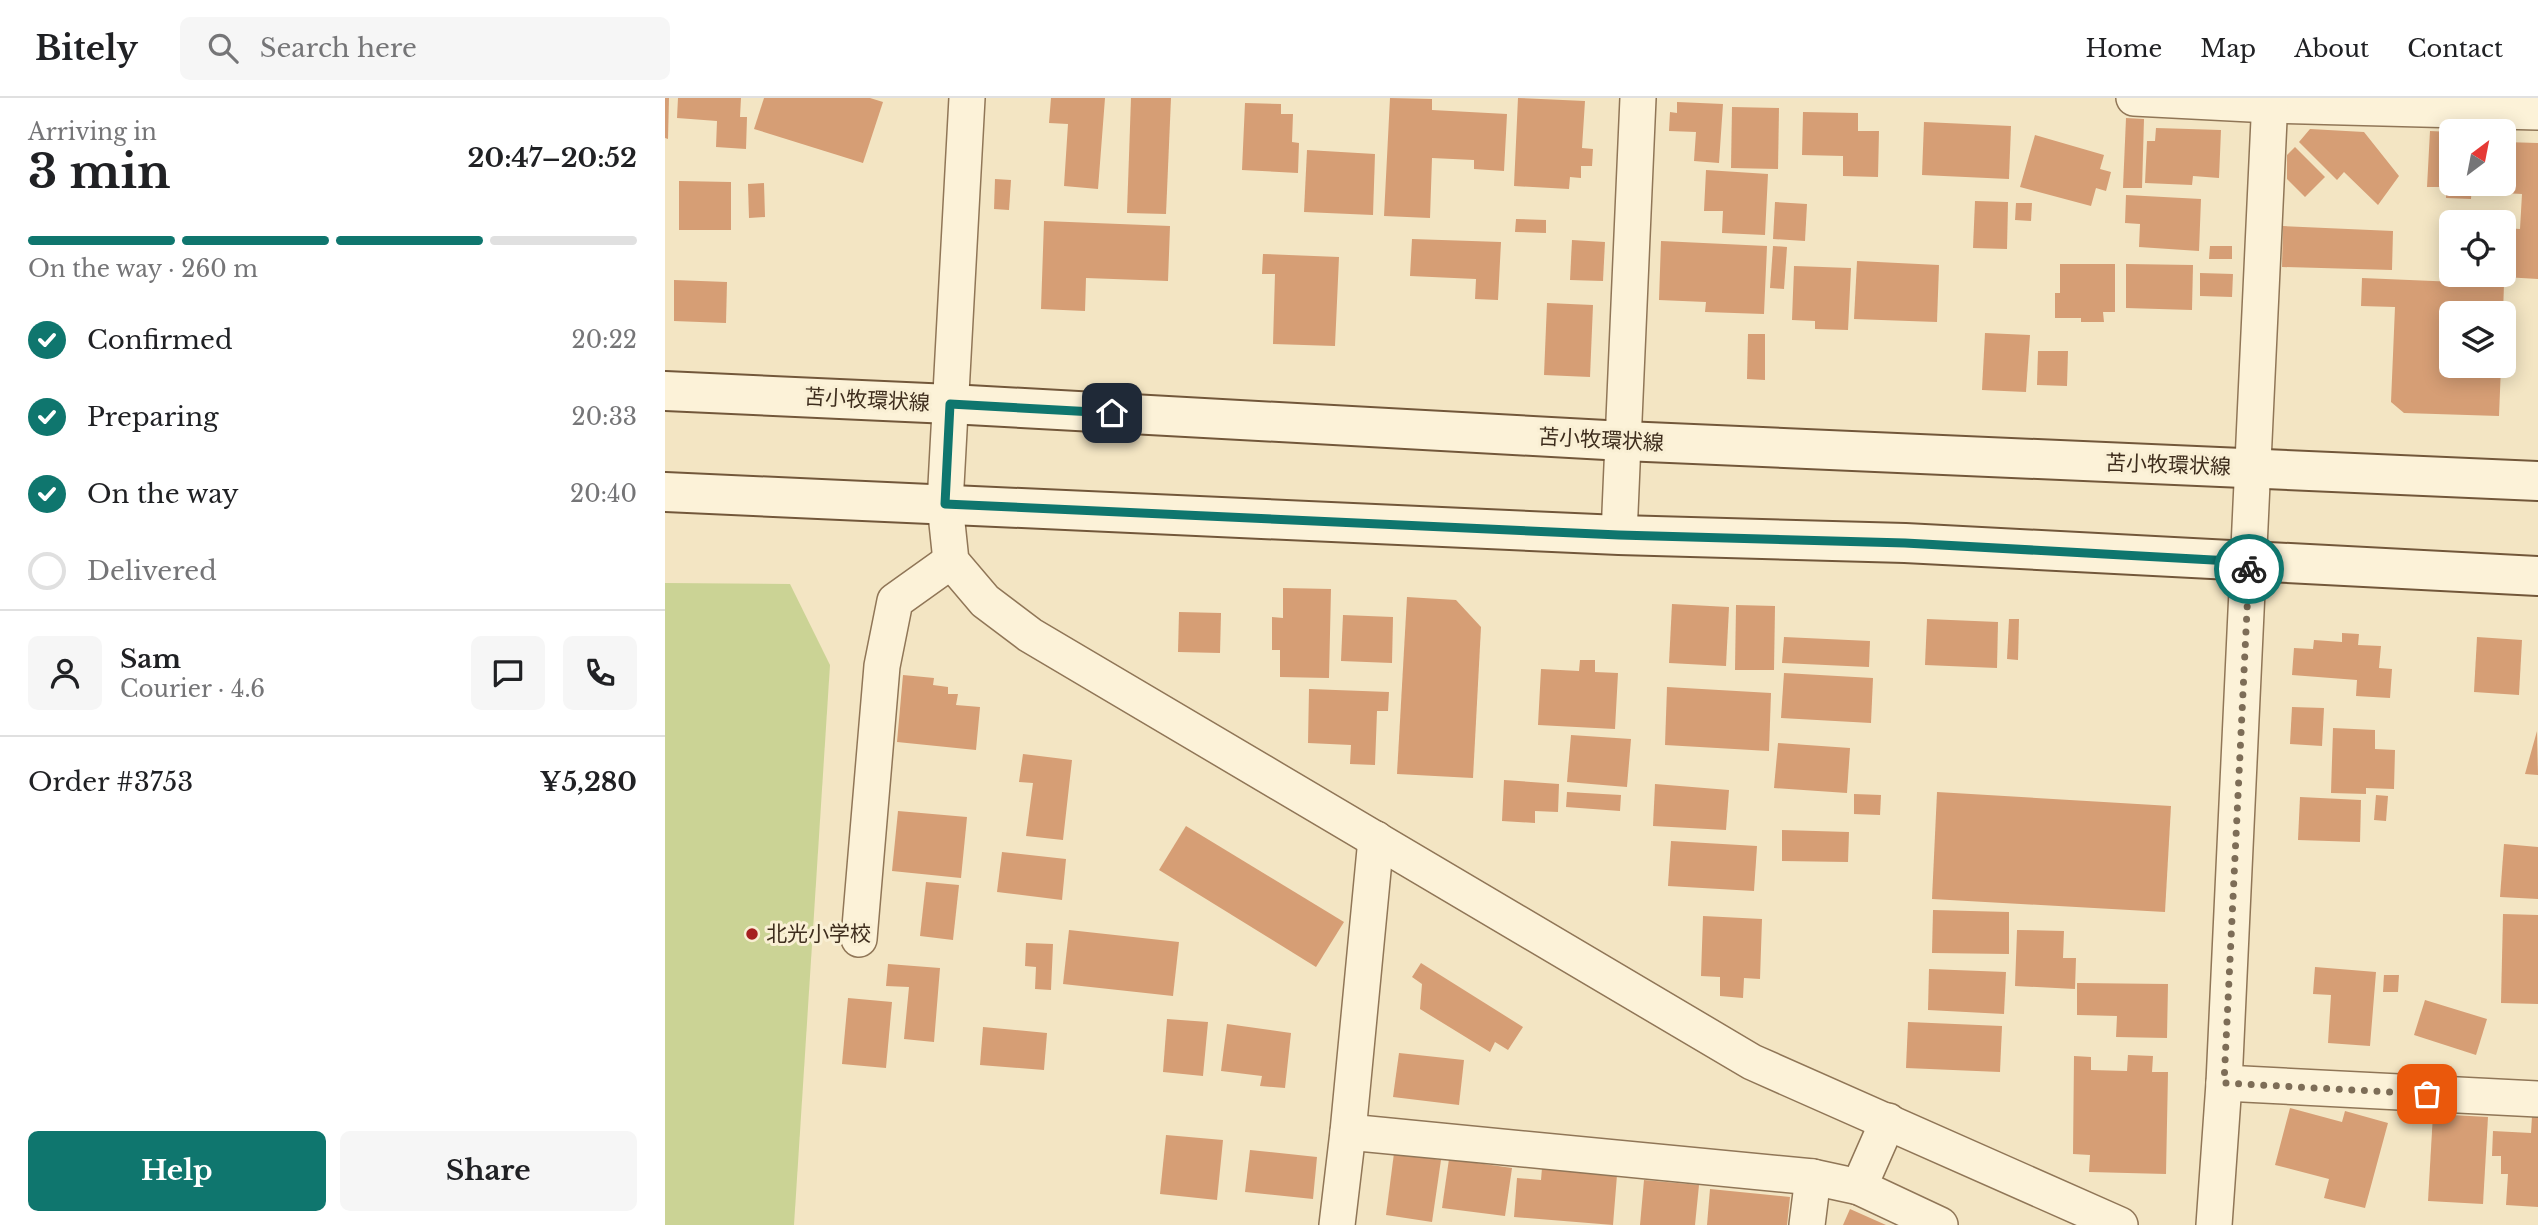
<!DOCTYPE html>
<html lang="en">
<head>
<meta charset="utf-8">
<style>
	:root { --surface:#fff; --page:#f6f6f6; --text:#202124; --muted:#757577; --line:#e0e0e0; --accent:#0f766e }
	body { margin:0; font-family:"Libre Baskerville","Noto Sans JP",serif; background:var(--page); color:var(--text); height:100vh; display:flex; flex-direction:column; font-size:26px; white-space:nowrap }
	* { box-sizing:border-box; margin:0 }
	p { font-size:23px; color:var(--muted) }
	.icon { flex:none; width:38px; height:38px; fill:none; stroke:currentColor; stroke-width:2; stroke-linecap:round; stroke-linejoin:round }
	.map { position:relative; flex:1; overflow:hidden }
	.details { display:flex; flex-direction:column; background:var(--surface); width:665px }
	.details>* { flex:none }
	.needle { width:46px; rotate:32deg }
	.tools { position:absolute; left:1774px; top:21px; display:grid; gap:14px }
	.tools a { display:grid; place-items:center; width:77px; height:77px; border-radius:10px; background:var(--surface); box-shadow:0 4px 18px #0003; font-size:35px }
	.pin { position:absolute; display:grid; place-items:center; width:60px; height:60px; color:#fff; margin:-30px; border-radius:14px; box-shadow:0 4px 10px #0006 }
	.courier { position:absolute; display:grid; place-items:center; width:70px; height:70px; margin:-35px; border:5px solid #0f766e; border-radius:50%; background:#fff; color:#222; box-shadow:0 2px 9px #0007 }
	.overview em { font-style:normal; font-weight:700 }
	.overview div { display:flex; flex-direction:column-reverse }
	.overview { display:flex; align-items:center; justify-content:space-between; height:119px; padding:0 28px }
	h1 { font-size:46px; font-weight:700; line-height:52px }
	.bar { display:grid; grid-template-columns:repeat(4,1fr); gap:10px 7px; align-content:center; height:84px; padding:0 28px }
	.bar i { height:9px; border-radius:5px; background:var(--line) }
	.bar .on { background:var(--accent) }
	.bar p { grid-column:span 4 }
	.line { display:flex; align-items:center; gap:18px; padding:0 28px; border-top:2px solid var(--line) }
	.line div { flex:1 }
	.round { display:grid; place-items:center; flex:none; width:74px; height:74px; border-radius:10px; background:var(--page) }
	ol { padding:0 28px; list-style:none }
	li { display:flex; align-items:center; gap:21px; height:77px }
	li p { margin-inline-start:auto }
	li .icon { padding:7px; border-radius:50%; background:var(--accent); color:#fff; stroke-width:4 }
	li:last-child { color:var(--muted) }
	li i { width:38px; height:38px; border:4px solid var(--line); border-radius:50% }
	.primary-button { display:flex; gap:14px; margin-top:auto; padding:14px 28px }
	.primary-button a { flex:1; height:80px; border-radius:10px; background:var(--accent); color:#fff; font-size:28px; font-weight:700; line-height:80px; text-align:center }
	.primary-button a+a { background:var(--page); color:var(--text) }
	header { display:flex; align-items:center; gap:42px; box-sizing:border-box; height:98px; padding:0 35px; background:var(--surface); border-bottom:2px solid var(--line) }
	header strong { font-size:33px }
	nav { display:flex; gap:38px; margin-inline-start:auto; font-size:24px }
	.search { width:490px; height:63px; background:var(--page); display:flex; align-items:center; gap:18px; box-sizing:border-box; padding:0 24px; border-radius:10px; color:var(--muted); font-size:26px }
	main { display:flex; flex:1; min-height:0 }
	.map>svg:first-child { display:block }
</style>
</head>
<body>
<header>
<strong>Bitely</strong>
<div class="search"><svg class="icon" aria-label="search" viewBox="0 0 24 24"><circle cx="10" cy="10" r="6"/><path d="M15 15l6 6"/></svg>Search here</div>
<nav><a>Home</a><a>Map</a><a>About</a><a>Contact</a></nav>
</header>
<main>
<section class="details">
<div class="overview"><div><h1>3 min</h1><p>Arriving in</p></div><em>20:47–20:52</em></div>
<div class="bar"><i class="on"></i><i class="on"></i><i class="on"></i><i></i><p>On the way · 260 m</p></div>
<ol>
<li><svg class="icon" aria-label="check" viewBox="0 0 24 24"><path d="M5 12l5 5 9-10"/></svg>Confirmed<p>20:22</p></li>
<li><svg class="icon" aria-label="check" viewBox="0 0 24 24"><path d="M5 12l5 5 9-10"/></svg>Preparing<p>20:33</p></li>
<li><svg class="icon" aria-label="check" viewBox="0 0 24 24"><path d="M5 12l5 5 9-10"/></svg>On the way<p>20:40</p></li>
<li><i></i>Delivered</li>
</ol>
<div class="line" style="height:126px"><a class="round"><svg class="icon" aria-label="person" viewBox="0 0 24 24"><circle cx="12" cy="8" r="4"/><path d="M4 21q1-7 8-7t8 7"/></svg></a><div><b>Sam</b><p>Courier · 4.6</p></div><a class="round"><svg class="icon" aria-label="chat" viewBox="0 0 24 24"><path d="M4 5h16v11H9l-5 4z"/></svg></a><a class="round"><svg class="icon" aria-label="phone" viewBox="0 0 24 24"><path d="M5 4h4l2 5-3 2q2 4 5 5l2-3 5 2v4C11 20 4 13 5 4z"/></svg></a></div>
<div class="line" style="height:91px"><div>Order #3753</div><b>¥5,280</b></div>
<div class="primary-button"><a>Help</a><a>Share</a></div>
</section>
<div class="map">
<svg width="1873" height="1127" viewBox="0 0 1873 1127">
	<rect width="100%" height="100%" fill="#f3e5c3"/>
	<!-- green -->
	<path fill="#cbd395" d="M 0,485 L 125,486 L 165,567 L 129,1127 L 0,1127 Z"/>
	<!-- building -->
	<g fill="#d69e75">
		<path d="M 0,0 L 4,0 L 3,41 L 0,40 Z"/>
		<path d="M 13,0 L 76,0 L 75,19 L 82,19 L 81,51 L 51,49 L 52,23 L 12,20 Z"/>
		<path d="M 99,0 L 205,0 L 218,4 L 198,65 L 89,31 Z"/>
		<path d="M 386,0 L 440,0 L 433,91 L 399,88 L 403,26 L 384,25 Z"/>
		<path d="M 466,0 L 506,0 L 501,116 L 462,115 Z"/>
		<path d="M 725,0 L 767,1 L 767,12 L 842,16 L 839,73 L 809,71 L 809,62 L 767,60 L 765,120 L 719,118 Z"/>
		<path d="M 853,0 L 920,3 L 917,50 L 928,51 L 927,68 L 916,68 L 916,80 L 905,79 L 904,91 L 849,88 Z"/>
		<path d="M 1012,4 L 1058,6 L 1054,65 L 1029,63 L 1031,34 L 1004,33 L 1005,14 L 1012,15 Z"/>
		<path d="M 580,5 L 616,6 L 616,16 L 628,16 L 627,44 L 634,45 L 633,75 L 577,72 Z"/>
		<path d="M 1067,9 L 1114,10 L 1113,71 L 1066,70 Z"/>
		<path d="M 1138,14 L 1193,15 L 1193,33 L 1214,33 L 1213,79 L 1178,78 L 1178,58 L 1137,57 Z"/>
		<path d="M 1461,20 L 1479,21 L 1477,90 L 1458,90 Z"/>
		<path d="M 1259,24 L 1346,28 L 1344,81 L 1257,77 Z"/>
		<path d="M 1491,30 L 1556,32 L 1554,80 L 1528,78 L 1527,87 L 1480,85 L 1482,43 L 1490,43 Z"/>
		<path d="M 1645,31 L 1699,34 L 1734,78 L 1713,107 L 1679,74 L 1672,82 L 1634,44 Z"/>
		<path d="M 1765,33 L 1787,34 L 1787,86 L 1807,86 L 1806,101 L 1781,100 L 1781,89 L 1762,89 Z"/>
		<path d="M 1370,37 L 1439,57 L 1435,71 L 1446,74 L 1441,93 L 1431,90 L 1426,108 L 1355,89 Z"/>
		<path d="M 1839,44 L 1873,45 L 1873,181 L 1839,179 L 1839,130 L 1855,131 L 1857,96 L 1817,94 L 1818,86 L 1839,86 Z"/>
		<path d="M 1630,49 L 1660,79 L 1640,99 L 1622,81 L 1622,57 Z"/>
		<path d="M 642,52 L 710,56 L 708,117 L 639,114 Z"/>
		<path d="M 1041,72 L 1103,76 L 1100,137 L 1057,135 L 1058,113 L 1039,113 Z"/>
		<path d="M 330,81 L 346,82 L 344,112 L 329,111 Z"/>
		<path d="M 14,83 L 66,84 L 66,132 L 14,132 Z"/>
		<path d="M 99,85 L 100,119 L 84,120 L 83,86 Z"/>
		<path d="M 1461,97 L 1536,101 L 1534,153 L 1474,149 L 1475,126 L 1460,125 Z"/>
		<path d="M 1310,103 L 1343,104 L 1342,151 L 1308,150 Z"/>
		<path d="M 1110,104 L 1142,106 L 1140,143 L 1108,141 Z"/>
		<path d="M 1351,105 L 1367,105 L 1366,123 L 1350,122 Z"/>
		<path d="M 851,121 L 881,122 L 881,135 L 850,134 Z"/>
		<path d="M 379,123 L 505,128 L 503,183 L 421,180 L 420,213 L 376,211 Z"/>
		<path d="M 1618,128 L 1728,133 L 1727,172 L 1617,169 Z"/>
		<path d="M 747,141 L 836,144 L 833,202 L 810,201 L 811,181 L 745,178 Z"/>
		<path d="M 907,142 L 940,144 L 938,183 L 905,182 Z"/>
		<path d="M 996,143 L 1102,148 L 1099,216 L 1040,214 L 1041,204 L 994,202 Z"/>
		<path d="M 1108,148 L 1122,149 L 1119,191 L 1105,190 Z"/>
		<path d="M 1545,148 L 1567,148 L 1567,161 L 1544,161 Z"/>
		<path d="M 598,156 L 674,159 L 670,248 L 608,246 L 610,176 L 597,176 Z"/>
		<path d="M 1192,163 L 1274,167 L 1272,224 L 1189,221 Z"/>
		<path d="M 1395,166 L 1450,166 L 1450,214 L 1438,214 L 1439,224 L 1416,224 L 1416,220 L 1390,220 L 1390,195 L 1395,195 Z"/>
		<path d="M 1461,166 L 1528,167 L 1527,212 L 1461,210 Z"/>
		<path d="M 1129,168 L 1186,170 L 1183,232 L 1150,231 L 1150,223 L 1127,222 Z"/>
		<path d="M 1535,175 L 1568,176 L 1567,199 L 1535,198 Z"/>
		<path d="M 1697,180 L 1839,186 L 1838,215 L 1787,215 L 1787,268 L 1836,268 L 1834,318 L 1739,315 L 1726,304 L 1730,209 L 1696,208 Z"/>
		<path d="M 9,182 L 62,184 L 61,225 L 9,223 Z"/>
		<path d="M 882,205 L 928,207 L 925,279 L 879,277 Z"/>
		<path d="M 1320,235 L 1365,237 L 1361,294 L 1317,292 Z"/>
		<path d="M 1083,236 L 1100,236 L 1100,282 L 1082,281 Z"/>
		<path d="M 1373,253 L 1403,253 L 1402,288 L 1372,287 Z"/>
		<path d="M 618,490 L 666,491 L 664,580 L 615,579 L 615,552 L 607,552 L 607,519 L 618,520 Z"/>
		<path d="M 742,499 L 791,502 L 816,529 L 808,680 L 732,676 Z"/>
		<path d="M 1007,506 L 1064,509 L 1061,568 L 1004,565 Z"/>
		<path d="M 1071,507 L 1110,508 L 1109,572 L 1070,572 Z"/>
		<path d="M 514,514 L 556,515 L 555,555 L 513,554 Z"/>
		<path d="M 678,517 L 728,519 L 727,565 L 676,563 Z"/>
		<path d="M 1262,521 L 1333,524 L 1332,570 L 1260,567 Z"/>
		<path d="M 1344,521 L 1354,521 L 1353,562 L 1342,561 Z"/>
		<path d="M 1677,535 L 1694,536 L 1693,547 L 1716,548 L 1714,570 L 1727,571 L 1725,600 L 1691,598 L 1692,582 L 1627,577 L 1629,550 L 1648,551 L 1649,542 L 1677,544 Z"/>
		<path d="M 1119,539 L 1205,543 L 1204,569 L 1117,565 Z"/>
		<path d="M 1812,539 L 1857,542 L 1854,597 L 1809,594 Z"/>
		<path d="M 915,562 L 930,562 L 930,574 L 953,575 L 950,631 L 873,627 L 876,571 L 914,573 Z"/>
		<path d="M 1119,575 L 1208,580 L 1206,625 L 1116,620 Z"/>
		<path d="M 238,577 L 269,580 L 268,587 L 283,589 L 283,596 L 293,596 L 291,607 L 315,609 L 311,652 L 232,644 Z"/>
		<path d="M 1002,589 L 1106,595 L 1104,653 L 1000,647 Z"/>
		<path d="M 644,591 L 724,594 L 723,613 L 712,613 L 710,667 L 685,666 L 686,647 L 643,645 Z"/>
		<path d="M 1627,609 L 1659,610 L 1657,648 L 1625,646 Z"/>
		<path d="M 1668,630 L 1710,632 L 1710,651 L 1730,652 L 1729,691 L 1701,690 L 1701,696 L 1666,695 Z"/>
		<path d="M 1872,633 L 1873,677 L 1860,676 Z"/>
		<path d="M 906,637 L 966,641 L 962,689 L 902,684 Z"/>
		<path d="M 1113,645 L 1185,650 L 1182,695 L 1109,690 Z"/>
		<path d="M 358,656 L 407,662 L 398,742 L 361,738 L 368,685 L 354,684 Z"/>
		<path d="M 839,682 L 894,686 L 893,714 L 870,713 L 870,725 L 837,723 Z"/>
		<path d="M 990,686 L 1064,692 L 1061,732 L 988,728 Z"/>
		<path d="M 902,694 L 956,697 L 955,713 L 901,709 Z"/>
		<path d="M 1272,694 L 1506,708 L 1500,814 L 1267,801 Z"/>
		<path d="M 1189,696 L 1216,697 L 1215,717 L 1189,716 Z"/>
		<path d="M 1711,697 L 1723,698 L 1721,723 L 1709,722 Z"/>
		<path d="M 1635,699 L 1696,702 L 1695,744 L 1633,742 Z"/>
		<path d="M 233,713 L 302,719 L 296,780 L 227,773 Z"/>
		<path d="M 521,728 L 679,824 L 651,869 L 494,772 Z"/>
		<path d="M 1117,732 L 1184,734 L 1183,764 L 1117,763 Z"/>
		<path d="M 1006,743 L 1092,748 L 1089,793 L 1003,788 Z"/>
		<path d="M 1839,746 L 1873,749 L 1873,801 L 1835,799 Z"/>
		<path d="M 337,754 L 401,761 L 397,802 L 332,794 Z"/>
		<path d="M 261,784 L 294,787 L 288,842 L 255,838 Z"/>
		<path d="M 1268,812 L 1344,814 L 1344,856 L 1267,855 Z"/>
		<path d="M 1838,816 L 1873,817 L 1873,906 L 1836,905 Z"/>
		<path d="M 1038,818 L 1097,821 L 1095,881 L 1079,880 L 1078,900 L 1055,898 L 1055,879 L 1036,878 Z"/>
		<path d="M 404,832 L 514,844 L 508,898 L 398,886 Z"/>
		<path d="M 1352,832 L 1399,833 L 1398,860 L 1411,860 L 1410,891 L 1350,888 Z"/>
		<path d="M 361,845 L 388,846 L 386,892 L 370,891 L 371,869 L 360,868 Z"/>
		<path d="M 756,865 L 858,929 L 843,952 L 830,944 L 825,954 L 755,911 L 757,886 L 747,879 Z"/>
		<path d="M 223,866 L 275,870 L 269,944 L 239,941 L 244,889 L 221,888 Z"/>
		<path d="M 1650,869 L 1711,874 L 1705,948 L 1663,945 L 1666,897 L 1648,896 Z"/>
		<path d="M 1264,871 L 1341,874 L 1339,916 L 1263,912 Z"/>
		<path d="M 1719,877 L 1734,877 L 1733,894 L 1718,894 Z"/>
		<path d="M 1412,885 L 1503,886 L 1502,940 L 1451,939 L 1452,918 L 1412,917 Z"/>
		<path d="M 183,900 L 227,904 L 221,970 L 177,966 Z"/>
		<path d="M 1760,902 L 1822,921 L 1811,957 L 1749,937 Z"/>
		<path d="M 502,921 L 543,924 L 538,978 L 498,974 Z"/>
		<path d="M 1243,924 L 1337,928 L 1335,974 L 1241,970 Z"/>
		<path d="M 562,926 L 626,935 L 620,990 L 595,988 L 597,978 L 556,973 Z"/>
		<path d="M 318,929 L 382,935 L 379,972 L 315,967 Z"/>
		<path d="M 734,955 L 799,962 L 794,1007 L 728,999 Z"/>
		<path d="M 1463,957 L 1488,958 L 1487,974 L 1503,974 L 1501,1076 L 1424,1074 L 1425,1057 L 1408,1056 L 1409,958 L 1426,959 L 1426,972 L 1462,973 Z"/>
		<path d="M 1625,1010 L 1677,1024 L 1680,1013 L 1723,1025 L 1700,1110 L 1659,1100 L 1664,1081 L 1610,1067 Z"/>
		<path d="M 1768,1016 L 1823,1019 L 1818,1106 L 1763,1103 Z"/>
		<path d="M 1867,1018 L 1873,1018 L 1873,1109 L 1841,1107 L 1843,1076 L 1836,1076 L 1836,1058 L 1827,1058 L 1828,1033 L 1866,1035 Z"/>
		<path d="M 501,1037 L 558,1042 L 552,1102 L 495,1096 Z"/>
		<path d="M 585,1052 L 652,1059 L 648,1101 L 580,1094 Z"/>
		<path d="M 729,1055 L 776,1062 L 767,1124 L 721,1117 Z"/>
		<path d="M 784,1061 L 847,1070 L 840,1118 L 777,1110 Z"/>
		<path d="M 877,1070 L 952,1077 L 948,1127 L 849,1119 L 852,1080 L 876,1082 Z"/>
		<path d="M 979,1082 L 1034,1087 L 1030,1127 L 975,1127 Z"/>
		<path d="M 1045,1091 L 1125,1099 L 1122,1127 L 1042,1127 Z"/>
		<path d="M 1185,1111 L 1221,1127 L 1178,1127 Z"/>
	</g>
	<g fill="none" stroke-linecap="round" stroke-linejoin="round">
		<defs>
			<g id="minor">
				<path d="M 302,0 L 280,406 L 286,463 L 320,503 L 365,537 L 1087,964 L 1455,1127"/>
				<path d="M 1469,0 L 1605,7 L 1873,14"/>
				<path d="M 954,437 L 973,0"/>
				<path d="M 194,841 L 217,568 L 230,503 L 286,463"/>
				<path d="M 1559,985 L 1873,1001"/>
				<path d="M 683,1034 L 1148,1079 L 1194,1089 L 1275,1127"/>
				<path d="M 1194,1089 L 1223,1023"/>
				<path d="M 672,1127 L 683,1034 L 711,741"/>
				<path d="M 1142,1127 L 1148,1079"/>
				<path d="M 1549,1127 L 1559,985 L 1605,0"/>
			</g>
			<g id="secondary">
				<path d="M 0,293 L 285,306 L 959,343 L 1873,383"/>
				<path d="M 0,394 L 954,437 L 1240,445 L 1873,478"/>
			</g>
		</defs>
		<!-- minor casing -->
		<use href="#minor" stroke="#907657" stroke-width="38"/>
		<!-- secondary casing -->
		<use href="#secondary" stroke="#72573a" stroke-width="42"/>
		<!-- minor -->
		<use href="#minor" stroke="#fcf2d8" stroke-width="35"/>
		<!-- secondary -->
		<use href="#secondary" stroke="#fcf2d8" stroke-width="38"/>
	</g>
	<g fill="none" stroke-linecap="round" stroke-linejoin="round">
		<!-- done -->
		<path stroke="#7d6d57" stroke-width="7" stroke-dasharray="0 12.6" d="M 1584,471 L 1559,985 L 1762,996"/>
		<!-- route -->
		<path stroke="#0f766e" stroke-width="9" d="M 447,315 L 285,306 L 280,406 L 954,437 L 1240,445 L 1584,464 L 1584,471"/>
	</g>
	<!-- markers -->
	<circle fill="#a62020" stroke="#f9efd4" stroke-width="2.5" cx="87" cy="836" r="7"/>
	<g text-anchor="middle" dominant-baseline="central" stroke-width="6" stroke-linejoin="round" paint-order="stroke">
		<!-- street labels -->
		<g font-size="21" fill="#3e2d1d" stroke="#f9efd4">
			<text transform="translate(202 302) rotate(3)">苫小牧環状線</text>
			<text transform="translate(936 342) rotate(3)">苫小牧環状線</text>
			<text transform="translate(1503 367) rotate(2)">苫小牧環状線</text>
		</g>
		<!-- poi labels -->
		<g font-size="21" fill="#3e2d1d" stroke="#f9efd4" text-anchor="start">
			<text x="101" y="836">北光小学校</text>
		</g>
	</g>
</svg>
<div class="tools">
<a><svg class="needle" viewBox="-14 -14 28 28"><path d="M0-13l5 13h-10z" fill="#e53935"/><path d="M0 13l5-13h-10z" fill="#757577"/></svg></a>
<a><svg class="icon" aria-label="locate" viewBox="0 0 24 24"><circle cx="12" cy="12" r="6"/><path d="M12 2v4M12 18v4M2 12h4M18 12h4"/></svg></a>
<a><svg class="icon" aria-label="layers" viewBox="0 0 24 24"><path d="M12 4l9 5-9 5-9-5zM3 14l9 5 9-5"/></svg></a>
</div>
<div class="pin" style="left:1762px;top:996px;background:#ea580c"><svg class="icon" aria-label="bag" viewBox="0 0 24 24"><path d="M5 8h14l-1 12H6zM9 8a3 3 0 0 1 6 0"/></svg></div>
<div class="pin" style="left:447px;top:315px;background:#1f2937"><svg class="icon" aria-label="home" viewBox="0 0 24 24"><path d="M3 11l9-7 9 7M6 9v11h12V9"/></svg></div>
<div class="courier" style="left:1584px;top:471px"><svg class="icon" aria-label="bike" viewBox="0 0 24 24"><circle cx="6" cy="16" r="4"/><circle cx="18" cy="16" r="4"/><path d="M6 16l4-8h5l3 8M10 8l3 8H6M13 5h3"/></svg></div>
</div>
</main>
</body>
</html>
